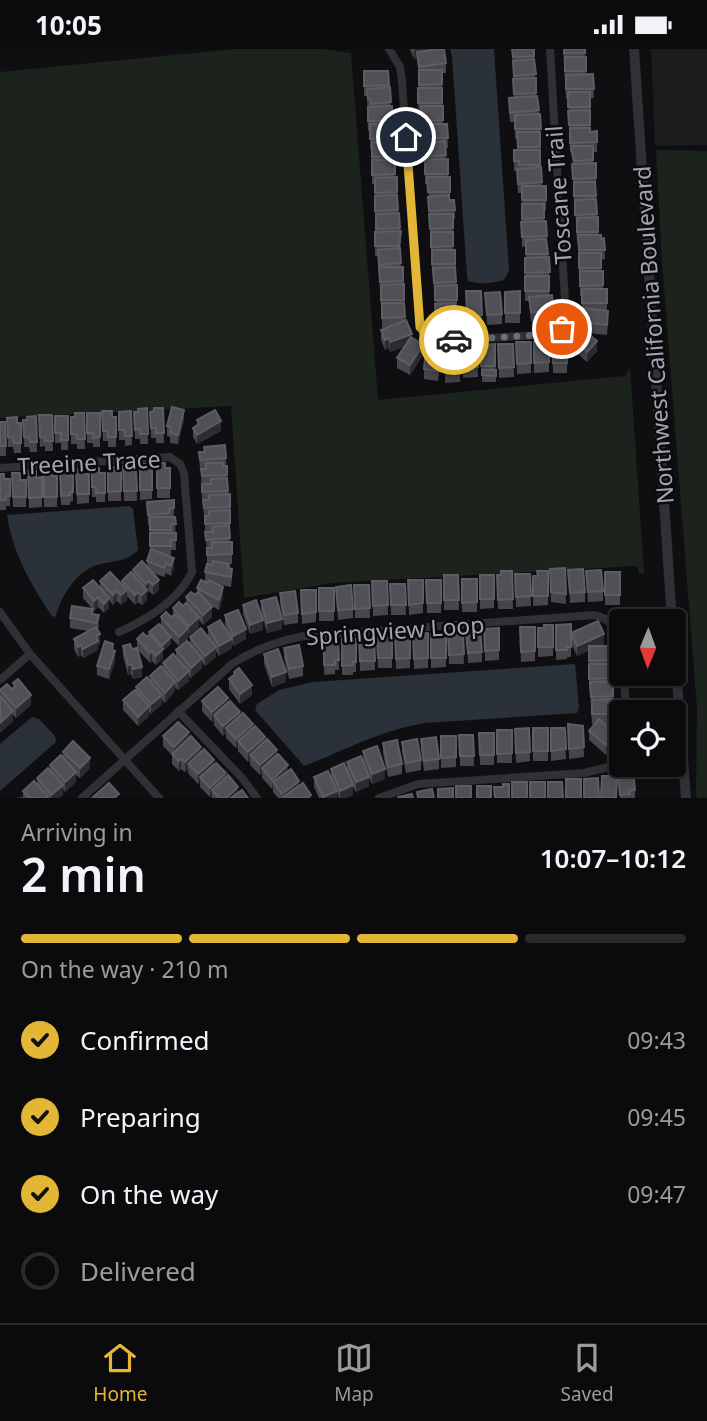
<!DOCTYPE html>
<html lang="en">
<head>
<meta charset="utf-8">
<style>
	:root { --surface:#0b0b0d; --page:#19191b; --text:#f1f3f6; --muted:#9a9b9d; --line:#2b2b2e; --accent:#e3b635 }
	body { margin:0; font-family:"Noto Sans",sans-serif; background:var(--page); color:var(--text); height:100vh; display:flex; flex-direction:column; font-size:26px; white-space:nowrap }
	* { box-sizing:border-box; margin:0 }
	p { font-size:23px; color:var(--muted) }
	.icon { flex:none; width:38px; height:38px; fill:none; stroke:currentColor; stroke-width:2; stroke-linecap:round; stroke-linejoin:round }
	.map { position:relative; height:749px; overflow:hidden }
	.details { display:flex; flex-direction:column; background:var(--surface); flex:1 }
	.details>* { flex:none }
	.needle { width:46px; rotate:181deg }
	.buttons { position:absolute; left:609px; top:560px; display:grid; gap:14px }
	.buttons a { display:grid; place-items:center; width:77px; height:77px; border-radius:7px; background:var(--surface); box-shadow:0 4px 10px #0003,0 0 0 2px var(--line); font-size:35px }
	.pin { position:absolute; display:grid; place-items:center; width:60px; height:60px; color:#fff; margin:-30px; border:4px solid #fff; border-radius:50%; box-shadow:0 2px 7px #0007 }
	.courier { position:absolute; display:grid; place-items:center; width:70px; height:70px; margin:-35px; border:5px solid #e3b635; border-radius:50%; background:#fff; color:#222; box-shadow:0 2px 9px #0007 }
	.summary em { font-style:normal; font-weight:600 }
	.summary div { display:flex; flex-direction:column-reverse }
	.summary { display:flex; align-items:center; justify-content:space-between; height:119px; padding:0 21px }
	h1 { font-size:46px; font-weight:600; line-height:52px }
	.bar { display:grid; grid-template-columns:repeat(4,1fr); gap:10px 7px; align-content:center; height:84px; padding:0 21px }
	.bar i { height:9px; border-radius:5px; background:var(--line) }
	.bar .current { background:var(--accent) }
	.bar p { grid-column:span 4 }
	ol { padding:0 21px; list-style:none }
	li { display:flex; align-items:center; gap:21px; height:77px }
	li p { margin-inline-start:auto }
	li .icon { padding:7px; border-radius:50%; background:var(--accent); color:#111; stroke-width:4 }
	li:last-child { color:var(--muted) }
	li i { width:38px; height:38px; border:4px solid var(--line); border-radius:50% }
	.status { display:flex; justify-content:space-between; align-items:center; height:49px; padding:0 35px; background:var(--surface); direction:ltr }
	.status svg { height:19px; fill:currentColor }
	.tabs { display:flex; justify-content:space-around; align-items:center; height:98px; border-top:2px solid var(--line); background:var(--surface); font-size:19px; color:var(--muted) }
	.tabs a { display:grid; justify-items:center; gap:4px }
	.tabs .current { color:var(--accent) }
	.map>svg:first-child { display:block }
</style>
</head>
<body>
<div class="status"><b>10:05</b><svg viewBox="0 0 49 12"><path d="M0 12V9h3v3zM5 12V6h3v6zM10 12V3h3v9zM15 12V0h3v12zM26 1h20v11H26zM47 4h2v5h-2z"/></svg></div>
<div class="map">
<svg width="707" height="749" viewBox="0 0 707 749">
	<rect width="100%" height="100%" fill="#0f0f11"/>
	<!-- built -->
	<path fill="#1c1b1d" d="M 651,0 L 707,0 L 707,96 L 655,97 Z"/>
	<!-- green -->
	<g fill="#1c231d">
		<path d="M 235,0 L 324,0 L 351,4 L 378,351 L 625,327 L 630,318 L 644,524 L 639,525 L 638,519 L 635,517 L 332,534 L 244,549 L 231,357 L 0,369 L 0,23 Z"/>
		<path d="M 656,101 L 707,102 L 707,749 L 697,749 L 696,745 L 697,659 L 662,213 Z"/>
	</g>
	<!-- water -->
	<g fill="#2a3138">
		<path d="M 450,0 L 494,0 L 509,222 L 504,231 C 493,234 480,236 468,232 L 467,227 L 452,7 Z"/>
		<path d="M 129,457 L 133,460 L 138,501 C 125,514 114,511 97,516 C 76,523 62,546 56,566 L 55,568 L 52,567 C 30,534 13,505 7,466 Z"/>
		<path d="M 575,615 L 579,658 L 577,664 L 425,674 C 376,683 348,700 304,717 L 255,661 L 257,655 L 279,641 L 313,633 Z"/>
		<path d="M 32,668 L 39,670 L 55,687 L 56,693 L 0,742 L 0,695 Z"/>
	</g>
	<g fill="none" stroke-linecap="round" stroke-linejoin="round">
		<!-- minor -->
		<g stroke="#313135" stroke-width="8">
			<path d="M 389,0 L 400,18 L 402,33 L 420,278 L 429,288 L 437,292 L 555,285 L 563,280 L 566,269 L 550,0"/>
			<path d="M 0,419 L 170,408 L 180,415 L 184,424 L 192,523 C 179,551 146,571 119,583"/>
			<path d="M 0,563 L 30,605 L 159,749"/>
			<path d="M 624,625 L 626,663"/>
			<path d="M 0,631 L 30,605"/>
			<path d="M 178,662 L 243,730 L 257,749"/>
			<path d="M 82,749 L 232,615 C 255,600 277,592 304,587 L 594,566 C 609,569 616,578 621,592"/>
			<path d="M 379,749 L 418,735 L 584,724 L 616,716 L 621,709"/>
		</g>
		<!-- tertiary -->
		<g stroke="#313135" stroke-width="10">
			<path d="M 634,0 L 672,572"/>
			<path d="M 674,593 L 686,749"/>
		</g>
	</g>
	<!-- wall -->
	<g fill="#46464c">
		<path d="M 410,0 L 434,0 L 446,14 L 446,24 L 442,24 L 443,75 L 447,75 L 448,99 L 445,99 L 446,110 L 448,110 L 448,128 L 450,128 L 450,151 L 455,161 L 455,170 L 453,170 L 453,201 L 455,201 L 458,279 L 436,279 L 435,243 L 434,244 L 433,225 L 432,225 L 428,135 L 425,135 L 425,111 L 421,64 L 418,64 L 419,28 L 417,9 L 414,10 Z"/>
		<path d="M 512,0 L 534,0 L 536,47 L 537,47 L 539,65 L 540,65 L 540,118 L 542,137 L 546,137 L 546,161 L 544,161 L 544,172 L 546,172 L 547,192 L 548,208 L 549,208 L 549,246 L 553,261 L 553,271 L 531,273 L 529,252 L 525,252 L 526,197 L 522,198 L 522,144 L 518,144 L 517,122 L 514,122 L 514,101 L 517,101 L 517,90 L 515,90 L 515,73 L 510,73 L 509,59 L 509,49 L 514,49 Z"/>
		<path d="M 563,0 L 585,0 L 586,25 L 593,25 L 594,49 L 590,49 L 590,83 L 597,82 L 597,103 L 593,103 L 593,115 L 596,114 L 596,150 L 598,186 L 601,190 L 604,189 L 605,210 L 601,211 L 601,222 L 603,222 L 603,240 L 607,240 L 607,261 L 608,271 L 607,286 L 588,284 L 597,302 L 587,313 L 569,297 L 569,287 L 582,279 L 584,264 L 582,264 L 582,247 L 580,247 L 580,229 L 579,229 L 578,193 L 577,193 L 575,157 L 574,157 L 573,115 L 571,103 L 570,103 L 568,50 L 566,50 Z"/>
		<path d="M 364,22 L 388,22 L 392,75 L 393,75 L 395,128 L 397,128 L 398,164 L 399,164 L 400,182 L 401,192 L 400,201 L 401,218 L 403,218 L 405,272 L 412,289 L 423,306 L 410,326 L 397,319 L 397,309 L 404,298 L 390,303 L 389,299 L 385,301 L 381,291 L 381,281 L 388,278 L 382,279 L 382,261 L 381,261 L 378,207 L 375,207 L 375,135 L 372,135 L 372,100 L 370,100 L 370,82 L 368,82 L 367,47 L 364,47 Z"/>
		<path d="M 466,242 L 481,242 L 482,276 L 467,276 Z"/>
		<path d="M 520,242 L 520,274 L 505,274 L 505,243 Z"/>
		<path d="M 485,244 L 502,265 L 502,275 L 487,276 Z"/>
		<path d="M 552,291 L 567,291 L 567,324 L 553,324 Z"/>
		<path d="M 549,292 L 549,323 L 534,324 L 534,293 Z"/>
		<path d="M 516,293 L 531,293 L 531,324 L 517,325 Z"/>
		<path d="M 495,295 L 496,333 L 482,333 L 482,327 L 481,327 L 481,296 Z"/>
		<path d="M 498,295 L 513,295 L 514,328 L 499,329 Z"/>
		<path d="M 477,297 L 478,328 L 463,329 L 463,298 Z"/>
		<path d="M 460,299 L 460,333 L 445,334 L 445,300 Z"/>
		<path d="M 441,310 L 438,332 L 424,330 L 424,320 Z"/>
		<path d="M 147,359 L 148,395 L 140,395 L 140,390 L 135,390 L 134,363 L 138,363 Z"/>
		<path d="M 163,359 L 164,394 L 156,394 L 156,389 L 151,389 L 150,363 L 154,362 Z"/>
		<path d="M 102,362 L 112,368 L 116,368 L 116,398 L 108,398 L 108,392 L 103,392 Z"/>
		<path d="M 131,362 L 132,396 L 125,397 L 125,391 L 119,391 L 119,363 Z"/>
		<path d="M 84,364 L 85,400 L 77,400 L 77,395 L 71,395 L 71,368 L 75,368 Z"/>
		<path d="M 87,364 L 100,364 L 100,398 L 93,398 L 93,394 L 87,394 Z"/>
		<path d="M 39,366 L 52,366 L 53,402 L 45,402 L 45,397 L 40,398 Z"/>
		<path d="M 36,367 L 37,403 L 30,403 L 29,398 L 24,398 L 23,371 L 27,371 Z"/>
		<path d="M 55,367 L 68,367 L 68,401 L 61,401 L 61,394 L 55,394 Z"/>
		<path d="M 7,369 L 17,374 L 21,374 L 21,404 L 14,404 L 13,398 L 8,398 Z"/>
		<path d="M 184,371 L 178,395 L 170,394 L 170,388 L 167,387 L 167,377 Z"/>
		<path d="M 197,371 L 221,382 L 197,395 L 193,388 L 193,379 L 197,377 Z"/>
		<path d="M 0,373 L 5,373 L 6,407 L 0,407 Z"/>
		<path d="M 225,396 L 228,445 L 230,445 L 230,493 L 232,493 L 232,515 L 229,515 L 232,530 L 231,538 L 217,535 L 223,548 L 219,561 L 210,556 L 212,568 L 203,576 L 199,571 L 199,578 L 189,586 L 188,584 L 188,589 L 179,597 L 171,589 L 171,595 L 163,602 L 163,610 L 156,616 L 152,612 L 150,614 L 137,600 L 142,628 L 133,630 L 131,625 L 128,626 L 123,607 L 123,597 L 132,600 L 137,599 L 137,590 L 147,588 L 149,586 L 149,583 L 161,577 L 161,568 L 171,568 L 173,566 L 173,559 L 183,557 L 186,554 L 186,548 L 195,546 L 197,545 L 197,539 L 207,533 L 205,533 L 205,523 L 207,515 L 207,501 L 205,484 L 205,468 L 204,468 L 203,453 L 202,453 L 201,421 L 200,421 L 199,403 L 204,403 Z"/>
		<path d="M 157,414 L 165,419 L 170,419 L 170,449 L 157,449 Z"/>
		<path d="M 152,415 L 152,450 L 140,451 L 140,421 L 144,421 Z"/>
		<path d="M 123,417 L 131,422 L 136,422 L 137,452 L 124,452 Z"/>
		<path d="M 108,418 L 115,423 L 121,423 L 121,452 L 108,452 Z"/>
		<path d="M 92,419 L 99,424 L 105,424 L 105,453 L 96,453 L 96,448 L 92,448 Z"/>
		<path d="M 76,420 L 84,425 L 89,425 L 89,454 L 77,455 Z"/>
		<path d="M 60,421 L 67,427 L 73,426 L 73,452 L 70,453 L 70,456 L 61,456 Z"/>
		<path d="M 28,422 L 36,429 L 42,428 L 42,458 L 29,459 Z"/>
		<path d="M 44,422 L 52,427 L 57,427 L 57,458 L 44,458 Z"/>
		<path d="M 12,424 L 20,431 L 26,431 L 26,458 L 13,458 Z"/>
		<path d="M 0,425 L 4,430 L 10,430 L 10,457 L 6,457 L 6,461 L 0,461 Z"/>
		<path d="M 174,451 L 174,468 L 175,468 L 176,501 L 171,501 L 171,506 L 168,507 L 174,519 L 171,527 L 166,524 L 164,528 L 153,524 L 159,541 L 153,546 L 149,542 L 147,544 L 147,551 L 142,556 L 138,553 L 135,556 L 127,547 L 127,551 L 121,556 L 117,552 L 113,556 L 109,551 L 109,559 L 104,564 L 98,558 L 94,562 L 83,549 L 83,539 L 100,539 L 100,532 L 122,536 L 122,532 L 133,525 L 133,521 L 147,517 L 147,512 L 150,503 L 150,476 L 148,476 L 147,453 Z"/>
		<path d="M 565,519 L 566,555 L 551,553 L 550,520 Z"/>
		<path d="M 568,521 L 585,543 L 585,553 L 570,554 Z"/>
		<path d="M 512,522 L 513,560 L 498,560 L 497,526 Z"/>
		<path d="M 548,522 L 548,556 L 533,557 L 533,527 L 538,527 Z"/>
		<path d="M 586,522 L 603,542 L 603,552 L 588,553 Z"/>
		<rect x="605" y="523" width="15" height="33"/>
		<path d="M 515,525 L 530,525 L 531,557 L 516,558 Z"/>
		<path d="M 444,526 L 458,526 L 459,561 L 444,561 Z"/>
		<path d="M 480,526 L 494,526 L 494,559 L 480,560 Z"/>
		<rect x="462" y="530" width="15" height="33"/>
		<path d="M 408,531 L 423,531 L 423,564 L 409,566 Z"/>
		<path d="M 426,531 L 441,531 L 441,564 L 427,564 Z"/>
		<path d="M 372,532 L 387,532 L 388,566 L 373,567 Z"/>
		<path d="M 390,535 L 405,535 L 406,566 L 391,566 Z"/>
		<path d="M 354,536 L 369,536 L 370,569 L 355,569 Z"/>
		<path d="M 336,538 L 353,560 L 353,569 L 338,571 Z"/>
		<rect x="319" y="539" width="15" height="33"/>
		<path d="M 301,541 L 316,541 L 316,573 L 302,575 Z"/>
		<path d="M 280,544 L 298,564 L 298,574 L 284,576 L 280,554 Z"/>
		<path d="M 261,552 L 282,580 L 267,584 L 261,562 Z"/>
		<path d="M 243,556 L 263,581 L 250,585 L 243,565 Z"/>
		<path d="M 93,565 L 99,576 L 98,581 L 100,595 L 98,596 L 98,601 L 83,609 L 81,606 L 78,608 L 74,600 L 74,590 L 88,582 L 70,579 L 70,569 Z"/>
		<path d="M 225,566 L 246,590 L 233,597 L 232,593 L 232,599 L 219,607 L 216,602 L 216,608 L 205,617 L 202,613 L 202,619 L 191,629 L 189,627 L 189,632 L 178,641 L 175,638 L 175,642 L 165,654 L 162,651 L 162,655 L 151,665 L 149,663 L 149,667 L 138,677 L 123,661 L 123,651 L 136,643 L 136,638 L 150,631 L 150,627 L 163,619 L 163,614 L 176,607 L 176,601 L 190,595 L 190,588 L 208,587 L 208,578 L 227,581 L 225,576 Z"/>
		<path d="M 571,575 L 571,608 L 567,608 L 567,610 L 556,611 L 556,576 Z"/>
		<path d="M 553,576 L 553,607 L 538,608 L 538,579 L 544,579 Z"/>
		<path d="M 520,578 L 535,578 L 535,612 L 521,613 Z"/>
		<path d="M 499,579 L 499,611 L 485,612 L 484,580 Z"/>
		<path d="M 466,583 L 482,603 L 482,613 L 468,614 Z"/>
		<path d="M 428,584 L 428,619 L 414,620 L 413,585 Z"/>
		<path d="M 448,584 L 463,584 L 464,615 L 449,615 Z"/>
		<path d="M 571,584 L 604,595 L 599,597 L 613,611 L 613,650 L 615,650 L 615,675 L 605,675 L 616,694 L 606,706 L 589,691 L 589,682 L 595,675 L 592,675 L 590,640 L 589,640 L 589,601 L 577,607 L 571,594 Z"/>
		<path d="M 431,585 L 446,585 L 446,618 L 431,619 Z"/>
		<path d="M 395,586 L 410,586 L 410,619 L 396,620 Z"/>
		<path d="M 392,587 L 392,619 L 378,619 L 377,588 Z"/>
		<path d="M 359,589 L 374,589 L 375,621 L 360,622 Z"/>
		<path d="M 342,590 L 356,590 L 356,623 L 353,623 L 353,626 L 342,626 Z"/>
		<path d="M 324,591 L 338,591 L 339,621 L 335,621 L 335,625 L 324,626 Z"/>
		<path d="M 284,599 L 303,617 L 303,627 L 289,630 L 284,609 Z"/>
		<path d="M 113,601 L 115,612 L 109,630 L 97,626 L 97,617 Z"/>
		<path d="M 264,605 L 286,633 L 272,638 L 264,615 Z"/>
		<path d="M 234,623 L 252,646 L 240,655 L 229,640 L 229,630 L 234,627 Z"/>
		<path d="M 13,634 L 31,656 L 16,669 L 13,666 L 13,672 L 0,684 L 0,641 L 12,640 L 13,639 Z"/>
		<path d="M 202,652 L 228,654 L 253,679 L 277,706 L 288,722 L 311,749 L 278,749 L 273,743 L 273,739 L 272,740 L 262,729 L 262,725 L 260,726 L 250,716 L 250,711 L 248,713 L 238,702 L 238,698 L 236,699 L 226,689 L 226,684 L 223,687 L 214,676 L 214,671 L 212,673 L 202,662 Z"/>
		<path d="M 568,675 L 583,677 L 584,708 L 569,710 Z"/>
		<path d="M 529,679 L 530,712 L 516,714 L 515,680 Z"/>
		<rect x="533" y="679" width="15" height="33"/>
		<path d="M 551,679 L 565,679 L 566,710 L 551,712 Z"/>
		<rect x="497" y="681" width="15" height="33"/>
		<path d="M 479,684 L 494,684 L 494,716 L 480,716 Z"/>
		<path d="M 459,686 L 473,686 L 474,717 L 460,717 Z"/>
		<path d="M 163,687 L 189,689 L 238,744 L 248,749 L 212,749 L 212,747 L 210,748 L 200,738 L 200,733 L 198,735 L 188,724 L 188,720 L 185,723 L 181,720 L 179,722 L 172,715 L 172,706 L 163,697 Z"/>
		<path d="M 441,687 L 456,687 L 456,718 L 441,719 Z"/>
		<path d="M 421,690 L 439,710 L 439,720 L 424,722 L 421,700 Z"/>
		<path d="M 402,693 L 421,711 L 421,721 L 406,724 L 402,703 Z"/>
		<path d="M 383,694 L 402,715 L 402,725 L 388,728 L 383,704 Z"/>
		<path d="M 363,702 L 385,730 L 372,735 L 369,729 L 369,737 L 356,743 L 353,738 L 353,746 L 346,749 L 339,749 L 337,744 L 337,749 L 319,749 L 314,738 L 314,728 L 331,728 L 331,720 L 347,721 L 347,713 L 363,712 Z"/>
		<path d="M 63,703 L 90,719 L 80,729 L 76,726 L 76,733 L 65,743 L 63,740 L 63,746 L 59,749 L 16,749 L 23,748 L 23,742 L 37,735 L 37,729 L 50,721 L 50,716 L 63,708 Z"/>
		<path d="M 618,723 L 635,741 L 635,749 L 620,749 Z"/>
	</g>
	<!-- shaded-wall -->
	<g fill="#2c2c30">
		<path d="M 414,0 L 434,0 L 434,2 L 417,3 L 417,9 L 414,10 Z"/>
		<path d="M 412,285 L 412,295 L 390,303 L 390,293 Z"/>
		<path d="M 389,289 L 389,299 L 385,301 L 385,291 Z"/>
		<path d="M 597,292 L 597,302 L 587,313 L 587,303 Z"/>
		<path d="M 423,296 L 423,306 L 410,326 L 410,316 Z"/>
		<path d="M 184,361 L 184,371 L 178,395 L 178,386 Z"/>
		<path d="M 221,372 L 221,382 L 197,395 L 197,386 Z"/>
		<path d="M 174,509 L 174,519 L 171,527 L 171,517 Z"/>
		<path d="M 159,531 L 159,541 L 153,546 L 153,536 Z"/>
		<path d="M 149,532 L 149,542 L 147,544 L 147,551 L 142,556 L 142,546 L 146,542 L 146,535 Z"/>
		<path d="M 223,538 L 223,548 L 219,561 L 219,551 Z"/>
		<path d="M 127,541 L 127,551 L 121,556 L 121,546 Z"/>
		<path d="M 117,542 L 117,552 L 113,556 L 113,546 Z"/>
		<path d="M 138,543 L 138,553 L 135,556 L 135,546 Z"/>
		<path d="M 98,548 L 98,558 L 94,562 L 94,552 Z"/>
		<path d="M 109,549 L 109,559 L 104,564 L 104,555 Z"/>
		<path d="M 212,558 L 212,568 L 203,576 L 203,566 Z"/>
		<path d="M 199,568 L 199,578 L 189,586 L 189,577 Z"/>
		<path d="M 282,570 L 282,580 L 267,584 L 267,574 Z"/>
		<path d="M 263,571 L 263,581 L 250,585 L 250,576 Z"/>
		<path d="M 188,579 L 188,589 L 179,597 L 179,588 Z"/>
		<path d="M 246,580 L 246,590 L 233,597 L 233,587 Z"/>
		<path d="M 100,585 L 100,595 L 98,596 L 98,601 L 83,609 L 83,600 L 96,587 Z"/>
		<path d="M 604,585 L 604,595 L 577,607 L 577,597 Z"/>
		<path d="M 171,588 L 171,595 L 163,602 L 163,610 L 156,616 L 156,607 L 162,597 Z"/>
		<path d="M 232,590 L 232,599 L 219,607 L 219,597 Z"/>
		<path d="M 81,596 L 81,606 L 78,608 L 78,598 Z"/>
		<path d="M 216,598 L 216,608 L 205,617 L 205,607 Z"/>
		<path d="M 115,602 L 115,612 L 109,630 L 109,620 Z"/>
		<path d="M 152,602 L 152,612 L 150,614 L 150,604 Z"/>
		<path d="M 202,609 L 202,619 L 191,629 L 191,619 Z"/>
		<path d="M 131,615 L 131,625 L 128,626 L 128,616 Z"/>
		<path d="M 142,618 L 142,628 L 133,630 L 133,620 Z"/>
		<path d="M 189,622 L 189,632 L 178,641 L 178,632 Z"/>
		<path d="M 286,623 L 286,633 L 272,638 L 272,628 Z"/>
		<path d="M 175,633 L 175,642 L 165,654 L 165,644 Z"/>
		<path d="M 252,636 L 252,646 L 240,655 L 240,645 Z"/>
		<path d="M 31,646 L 31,656 L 16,669 L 16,659 Z"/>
		<path d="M 162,646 L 162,655 L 151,665 L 151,655 Z"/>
		<path d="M 228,649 L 228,658 L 214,666 L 214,671 L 212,673 L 212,663 Z"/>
		<path d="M 149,657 L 149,667 L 138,677 L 138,668 Z"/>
		<path d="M 13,662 L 13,672 L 0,684 L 0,674 Z"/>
		<path d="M 240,663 L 240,673 L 226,679 L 226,684 L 223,687 L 223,677 Z"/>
		<path d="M 253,675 L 253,685 L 238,692 L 238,698 L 236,699 L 236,690 Z"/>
		<path d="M 189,683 L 189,693 L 174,708 L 174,698 Z"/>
		<path d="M 616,685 L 616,694 L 606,706 L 606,696 Z"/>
		<path d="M 265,688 L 265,698 L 250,706 L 250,711 L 248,713 L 248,703 Z"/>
		<path d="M 201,698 L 201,708 L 188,715 L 188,720 L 185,723 L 185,713 Z"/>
		<path d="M 277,701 L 277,711 L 262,719 L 262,725 L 260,726 L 260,716 Z"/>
		<path d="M 90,709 L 90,719 L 80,729 L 80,719 Z"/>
		<path d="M 181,710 L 181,720 L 179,722 L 179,712 Z"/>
		<path d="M 214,711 L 214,721 L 200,728 L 200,733 L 198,735 L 198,725 Z"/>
		<path d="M 288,716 L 288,726 L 273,733 L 273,739 L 272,740 L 272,731 Z"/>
		<path d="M 385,720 L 385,730 L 372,735 L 372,725 Z"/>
		<path d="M 76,723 L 76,733 L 65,743 L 65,733 Z"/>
		<path d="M 226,724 L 226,734 L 212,741 L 212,747 L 210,748 L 210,739 Z"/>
		<path d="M 369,728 L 369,737 L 356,743 L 356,733 Z"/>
		<path d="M 299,732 L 299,742 L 282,749 L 282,745 Z"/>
		<path d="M 63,736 L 63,746 L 59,749 L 51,749 L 51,746 Z"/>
		<path d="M 353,736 L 353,746 L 346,749 L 340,749 L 340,742 Z"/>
		<path d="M 238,738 L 238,747 L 237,749 L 226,749 Z"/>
		<path d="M 337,742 L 337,749 L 323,749 L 323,748 Z"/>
	</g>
	<!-- building -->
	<g fill="#505056" stroke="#5c5e64" stroke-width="2">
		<path d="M 440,0 L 444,0 L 446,14 L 419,18 L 417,3 Z"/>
		<path d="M 512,0 L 534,0 L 534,7 L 513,8 Z"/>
		<rect x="564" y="0" width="21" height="4"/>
		<rect x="565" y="8" width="21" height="14"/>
		<path d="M 534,10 L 536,25 L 514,27 L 513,12 Z"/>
		<path d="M 419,21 L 442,21 L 442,35 L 419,36 Z"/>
		<path d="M 364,22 L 388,22 L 389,36 L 364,37 Z"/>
		<path d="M 593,25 L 594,40 L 566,40 L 566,26 Z"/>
		<path d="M 536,29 L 536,44 L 514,45 L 513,30 Z"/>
		<path d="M 390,38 L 391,53 L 371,55 L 370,50 L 368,50 L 367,40 Z"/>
		<rect x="418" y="39" width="24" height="15"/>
		<rect x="568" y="43" width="22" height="15"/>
		<path d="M 537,47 L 539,61 L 510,64 L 509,49 Z"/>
		<path d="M 392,57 L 392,72 L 368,72 L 368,58 Z"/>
		<path d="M 421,57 L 443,57 L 443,71 L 423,72 Z"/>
		<path d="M 590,61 L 590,76 L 569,76 L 568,62 Z"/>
		<path d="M 540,65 L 541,80 L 515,80 L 515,66 Z"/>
		<path d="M 370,75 L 393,75 L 394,90 L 370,90 Z"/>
		<path d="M 423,75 L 447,75 L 448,89 L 423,89 Z"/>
		<path d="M 570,79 L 590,79 L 590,83 L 597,82 L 597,93 L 570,94 Z"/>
		<path d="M 517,83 L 540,83 L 540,98 L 518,98 Z"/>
		<path d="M 445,92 L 446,106 L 428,108 L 427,101 L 424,101 L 424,94 Z"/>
		<path d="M 372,93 L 392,93 L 394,108 L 372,108 Z"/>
		<path d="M 571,97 L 593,97 L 593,111 L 574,112 Z"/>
		<path d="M 514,101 L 540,101 L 540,116 L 519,116 L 519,112 L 514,112 Z"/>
		<path d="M 448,110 L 448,125 L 425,125 L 425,111 Z"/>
		<path d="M 372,111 L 395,111 L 395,125 L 372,126 Z"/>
		<path d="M 596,114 L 596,129 L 573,130 L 572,115 Z"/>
		<path d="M 541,118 L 542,133 L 518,135 L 517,120 Z"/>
		<path d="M 397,128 L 397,143 L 375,144 L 375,129 Z"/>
		<path d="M 427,128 L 450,128 L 450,143 L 428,143 Z"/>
		<path d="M 574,133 L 595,133 L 596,147 L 574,147 Z"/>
		<rect x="522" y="137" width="24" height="14"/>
		<path d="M 397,146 L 398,161 L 375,162 L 375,147 Z"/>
		<path d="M 449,146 L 449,151 L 454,151 L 455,161 L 429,162 L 428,148 Z"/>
		<path d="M 596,150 L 597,165 L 575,166 L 575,151 Z"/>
		<path d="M 522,155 L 544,155 L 544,169 L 522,170 Z"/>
		<path d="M 399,164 L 400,179 L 376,180 L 376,165 Z"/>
		<path d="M 429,165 L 453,165 L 453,179 L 430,180 Z"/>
		<path d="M 598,168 L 598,183 L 577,183 L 577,169 Z"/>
		<path d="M 546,172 L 547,187 L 522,188 L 521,173 Z"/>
		<path d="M 401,182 L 399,197 L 375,197 L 375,183 Z"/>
		<path d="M 431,183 L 453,183 L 453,197 L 431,198 Z"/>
		<path d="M 578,186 L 601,186 L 601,190 L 604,189 L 605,201 L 579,201 Z"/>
		<path d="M 546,190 L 548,205 L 526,205 L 526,191 Z"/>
		<path d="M 400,199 L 401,214 L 379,216 L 378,201 Z"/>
		<rect x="432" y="201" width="23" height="14"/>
		<rect x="579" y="204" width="22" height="15"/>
		<path d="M 549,208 L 550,223 L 525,224 L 525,209 Z"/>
		<path d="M 379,218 L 403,218 L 403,232 L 380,233 Z"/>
		<path d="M 455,218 L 456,233 L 434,234 L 433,219 Z"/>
		<path d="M 580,222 L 603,222 L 603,236 L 580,237 Z"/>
		<rect x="525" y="227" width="24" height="15"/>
		<path d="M 404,235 L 404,251 L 381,251 L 381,236 Z"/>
		<path d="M 457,236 L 457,251 L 435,251 L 435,237 Z"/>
		<rect x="582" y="240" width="25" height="14"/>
		<path d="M 466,242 L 481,242 L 482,266 L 467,266 Z"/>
		<path d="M 520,242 L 520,264 L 505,264 L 505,243 Z"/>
		<path d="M 500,243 L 502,265 L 487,266 L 485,244 Z"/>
		<path d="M 552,246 L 553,261 L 531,263 L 529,248 Z"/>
		<path d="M 382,254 L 404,254 L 405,268 L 382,269 Z"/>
		<path d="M 455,254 L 455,258 L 458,258 L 458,269 L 436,269 L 435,255 Z"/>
		<path d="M 584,259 L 608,262 L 607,276 L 582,273 Z"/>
		<path d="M 406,271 L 412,285 L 390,293 L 389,289 L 385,291 L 381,281 Z"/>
		<path d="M 578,276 L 597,292 L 587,303 L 569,287 Z"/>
		<path d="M 411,288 L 423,296 L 410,316 L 397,309 Z"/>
		<path d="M 552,291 L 567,291 L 567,314 L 553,314 Z"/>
		<path d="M 549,292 L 549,313 L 534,314 L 534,293 Z"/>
		<path d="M 516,293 L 531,293 L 531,314 L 517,315 Z"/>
		<path d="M 495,295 L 495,317 L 481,317 L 481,296 Z"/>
		<path d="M 498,295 L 513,295 L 514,318 L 499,319 Z"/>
		<path d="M 477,297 L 478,318 L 463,319 L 463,298 Z"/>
		<path d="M 426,298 L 441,300 L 438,322 L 424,320 Z"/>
		<path d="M 460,299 L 460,323 L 445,324 L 445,300 Z"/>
		<path d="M 482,321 L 496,321 L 496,327 L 482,326 Z"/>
		<path d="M 172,358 L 184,361 L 178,386 L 170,384 L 171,378 L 167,377 Z"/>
		<path d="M 147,359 L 148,385 L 140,385 L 140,380 L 135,381 L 134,363 L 138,363 L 138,360 Z"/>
		<path d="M 154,359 L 163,359 L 164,384 L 156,384 L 156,379 L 151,379 L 150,363 L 154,362 Z"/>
		<path d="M 215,361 L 221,372 L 197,386 L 193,379 L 199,375 L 197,371 Z"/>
		<path d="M 102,362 L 112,362 L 112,368 L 116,368 L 116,388 L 108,388 L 108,382 L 103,382 Z"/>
		<path d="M 131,362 L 132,387 L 125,387 L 125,381 L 119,381 L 119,363 Z"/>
		<path d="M 75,364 L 84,364 L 85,390 L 77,390 L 77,385 L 71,385 L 71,368 L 75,368 Z"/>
		<path d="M 87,364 L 100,364 L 100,388 L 93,389 L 93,384 L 87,384 Z"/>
		<path d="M 39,366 L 52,366 L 53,392 L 45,392 L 45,388 L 40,388 Z"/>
		<path d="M 36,367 L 37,393 L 30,393 L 29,388 L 24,388 L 23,371 L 27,371 L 27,368 Z"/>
		<path d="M 55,367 L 68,367 L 68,391 L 61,391 L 61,384 L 55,384 Z"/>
		<path d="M 17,368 L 17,374 L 21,374 L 21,394 L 14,394 L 13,388 L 8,388 L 7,369 Z"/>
		<path d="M 0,373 L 5,373 L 6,397 L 0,397 Z"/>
		<path d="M 225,396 L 226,409 L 200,411 L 199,403 L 205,403 L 204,398 Z"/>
		<path d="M 157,414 L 165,414 L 165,419 L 170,419 L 170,439 L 157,439 Z"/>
		<path d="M 206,414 L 223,414 L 223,417 L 227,417 L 227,426 L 202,427 L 201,420 L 206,420 Z"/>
		<path d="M 144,415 L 152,415 L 152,441 L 140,441 L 140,421 L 144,421 Z"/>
		<path d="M 123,417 L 131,417 L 131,422 L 136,422 L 137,442 L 124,442 Z"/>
		<path d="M 108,418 L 115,418 L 115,423 L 121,423 L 121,442 L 108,443 Z"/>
		<path d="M 92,419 L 99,419 L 99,424 L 105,424 L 105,444 L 96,444 L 96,438 L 92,438 Z"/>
		<path d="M 76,420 L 83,420 L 84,425 L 89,425 L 89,445 L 77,445 Z"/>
		<path d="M 60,421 L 67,421 L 67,427 L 73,426 L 73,443 L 70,443 L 70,446 L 61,447 Z"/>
		<path d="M 28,422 L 36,422 L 36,429 L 42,428 L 42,448 L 29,449 Z"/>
		<path d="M 44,422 L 51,422 L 52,427 L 57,427 L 57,448 L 44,448 Z"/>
		<path d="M 12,424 L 20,424 L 20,431 L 26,431 L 26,448 L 13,448 Z"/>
		<path d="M 0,425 L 4,425 L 4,430 L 10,430 L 10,447 L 6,447 L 6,451 L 0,451 Z"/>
		<path d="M 227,429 L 228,442 L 202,443 L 202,435 L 211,435 L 211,430 Z"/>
		<path d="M 230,445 L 230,458 L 204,459 L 203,451 L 209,451 L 209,446 Z"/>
		<path d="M 174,451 L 174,459 L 169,460 L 169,464 L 148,466 L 147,453 Z"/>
		<path d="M 230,461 L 230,474 L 205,475 L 205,467 L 209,467 L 209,462 Z"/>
		<path d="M 150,468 L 175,468 L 176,475 L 171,475 L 171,481 L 150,481 Z"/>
		<path d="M 229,476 L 230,489 L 206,491 L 205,483 L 213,483 L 212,478 Z"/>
		<path d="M 150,484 L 176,484 L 176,491 L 171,491 L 171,497 L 150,497 Z"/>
		<path d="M 212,493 L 232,493 L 232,505 L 207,506 L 207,499 L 212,499 Z"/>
		<path d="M 151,500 L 174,509 L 171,517 L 166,514 L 164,519 L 147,512 Z"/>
		<path d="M 142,512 L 159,531 L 153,536 L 149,532 L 146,535 L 133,521 Z"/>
		<path d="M 213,512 L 229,515 L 228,519 L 232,520 L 231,528 L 205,523 L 207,515 L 212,516 Z"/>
		<path d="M 565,519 L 566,545 L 551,543 L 550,520 Z"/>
		<path d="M 583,520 L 585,543 L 570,544 L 568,521 Z"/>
		<path d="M 601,521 L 603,542 L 588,543 L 586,522 Z"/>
		<path d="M 501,522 L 512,522 L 513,550 L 498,551 L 497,526 L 501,526 Z"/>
		<path d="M 537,522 L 548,522 L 548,547 L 533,547 L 533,527 L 538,527 Z"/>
		<path d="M 110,523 L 127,541 L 121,546 L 117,542 L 113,546 L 100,532 Z"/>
		<path d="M 131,523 L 147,541 L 142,546 L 138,543 L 135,546 L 122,532 Z"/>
		<rect x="605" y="523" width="15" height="23"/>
		<path d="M 515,525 L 530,525 L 531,547 L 516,548 Z"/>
		<path d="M 444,526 L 458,526 L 459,551 L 444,551 Z"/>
		<rect x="480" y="526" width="14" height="24"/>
		<path d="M 462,530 L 477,530 L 477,553 L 462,554 Z"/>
		<path d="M 93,531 L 109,549 L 104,555 L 98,548 L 94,552 L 83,539 Z"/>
		<path d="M 201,531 L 207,534 L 209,531 L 223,538 L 219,551 L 197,539 Z"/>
		<path d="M 408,531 L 423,531 L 423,554 L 409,556 Z"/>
		<path d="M 426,531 L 441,531 L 441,554 L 427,554 Z"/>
		<path d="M 372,532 L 387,532 L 388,556 L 373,557 Z"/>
		<path d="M 390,535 L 405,535 L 406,556 L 391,556 Z"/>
		<path d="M 351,536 L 353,560 L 338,561 L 336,538 Z"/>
		<path d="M 354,536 L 369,536 L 370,559 L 355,560 Z"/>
		<rect x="319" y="539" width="15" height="23"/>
		<path d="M 301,541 L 316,541 L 316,563 L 302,565 Z"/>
		<path d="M 295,542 L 298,564 L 284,566 L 280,544 Z"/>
		<path d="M 191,543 L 195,546 L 198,543 L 212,558 L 203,566 L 186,548 Z"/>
		<path d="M 276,548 L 282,570 L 267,574 L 261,552 Z"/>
		<path d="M 256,551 L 263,571 L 250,576 L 243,556 Z"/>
		<path d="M 179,553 L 183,557 L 186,554 L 199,568 L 189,577 L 173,559 Z"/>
		<path d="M 72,557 L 93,560 L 92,565 L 99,566 L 97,574 L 70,569 Z"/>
		<path d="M 238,561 L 246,580 L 233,587 L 225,566 Z"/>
		<path d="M 166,563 L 171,568 L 175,565 L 188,579 L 179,588 L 161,568 Z"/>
		<path d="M 220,571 L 232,590 L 219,597 L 208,578 Z"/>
		<path d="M 598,572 L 604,585 L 577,597 L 571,584 Z"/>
		<path d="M 159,575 L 171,588 L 162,597 L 149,583 Z"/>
		<path d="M 571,575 L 571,598 L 567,598 L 567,601 L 556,601 L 556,576 Z"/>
		<path d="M 544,576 L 553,576 L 553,598 L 538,598 L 538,579 L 544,579 Z"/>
		<path d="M 96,578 L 100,585 L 96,587 L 98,592 L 83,600 L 81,596 L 78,598 L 74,590 Z"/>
		<path d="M 520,578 L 535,578 L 535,602 L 521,603 Z"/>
		<path d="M 201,579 L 216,598 L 205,607 L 190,588 Z"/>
		<path d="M 499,579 L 499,601 L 485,602 L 484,580 Z"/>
		<path d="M 480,581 L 482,603 L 468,604 L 466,583 Z"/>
		<path d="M 143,584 L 147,588 L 150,585 L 163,600 L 156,607 L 152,602 L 150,604 L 137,590 Z"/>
		<path d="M 428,584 L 428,609 L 414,610 L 413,585 Z"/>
		<path d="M 448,584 L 463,584 L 464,605 L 449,606 Z"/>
		<rect x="431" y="585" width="15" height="24"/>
		<path d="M 395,586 L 410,586 L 410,609 L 396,610 Z"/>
		<path d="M 392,587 L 392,609 L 378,609 L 377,588 Z"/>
		<path d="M 359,589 L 374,589 L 375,612 L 360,612 Z"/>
		<path d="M 342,590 L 356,590 L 356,613 L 353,613 L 353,616 L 342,617 Z"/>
		<path d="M 324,591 L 338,591 L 339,611 L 335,611 L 335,616 L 324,616 Z"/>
		<path d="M 105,592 L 113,595 L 112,601 L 115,602 L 109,620 L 97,617 Z"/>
		<path d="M 187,592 L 202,609 L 191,619 L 176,601 Z"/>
		<path d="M 130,595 L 132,600 L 137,599 L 142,618 L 133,620 L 131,615 L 128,616 L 123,597 Z"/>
		<path d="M 299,596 L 303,617 L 289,620 L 284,599 Z"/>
		<path d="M 589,597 L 612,597 L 613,611 L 589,612 Z"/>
		<path d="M 278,600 L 286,623 L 272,628 L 264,605 Z"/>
		<path d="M 173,605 L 189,622 L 178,632 L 163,614 Z"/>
		<path d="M 589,615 L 613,615 L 613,629 L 589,630 Z"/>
		<path d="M 161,617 L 175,633 L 165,644 L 150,627 Z"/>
		<path d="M 239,619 L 252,636 L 240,645 L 229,630 L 235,625 L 234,623 Z"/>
		<path d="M 147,628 L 162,646 L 151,655 L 136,638 Z"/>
		<path d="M 18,630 L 31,646 L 16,659 L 0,641 L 7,635 L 12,640 L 16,637 L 13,634 Z"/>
		<path d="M 613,632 L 613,647 L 591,648 L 590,633 Z"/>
		<path d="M 218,638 L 228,649 L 212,663 L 202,652 Z"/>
		<path d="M 135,641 L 149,657 L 138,668 L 123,651 Z"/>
		<path d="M 1,648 L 13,662 L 0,674 L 0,649 Z"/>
		<path d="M 615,650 L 615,665 L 592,665 L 592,651 Z"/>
		<path d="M 230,652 L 240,663 L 223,677 L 214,666 Z"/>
		<path d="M 243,664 L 253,675 L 236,690 L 226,679 Z"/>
		<path d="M 599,670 L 616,685 L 606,696 L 589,682 Z"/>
		<path d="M 178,673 L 189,683 L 174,698 L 163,687 Z"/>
		<path d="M 568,675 L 583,677 L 584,698 L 569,700 Z"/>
		<path d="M 255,677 L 265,688 L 248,703 L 238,692 Z"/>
		<path d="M 529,679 L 530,703 L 516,704 L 515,680 Z"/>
		<rect x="533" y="679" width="15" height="23"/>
		<path d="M 551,679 L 565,679 L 566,700 L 551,702 Z"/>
		<path d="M 497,681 L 512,681 L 512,704 L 497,705 Z"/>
		<path d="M 479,684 L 494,684 L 494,706 L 480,706 Z"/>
		<path d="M 459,686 L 473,686 L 474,707 L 460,707 Z"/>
		<path d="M 191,687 L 201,698 L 185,713 L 181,710 L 179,712 L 172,705 Z"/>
		<path d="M 441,687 L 456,687 L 456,708 L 441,709 Z"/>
		<path d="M 436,688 L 439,710 L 424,712 L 421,690 Z"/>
		<path d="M 267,690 L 277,701 L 260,716 L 250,706 Z"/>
		<path d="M 417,690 L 421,711 L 406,714 L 402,693 Z"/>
		<path d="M 397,691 L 402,715 L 388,718 L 383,694 Z"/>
		<path d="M 73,692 L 90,709 L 80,719 L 63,703 Z"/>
		<path d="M 377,697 L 385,720 L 372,725 L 363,702 Z"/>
		<path d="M 204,700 L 214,711 L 198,725 L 188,715 Z"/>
		<path d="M 278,705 L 288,716 L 272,731 L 262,719 Z"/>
		<path d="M 61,706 L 76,723 L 65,733 L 50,716 Z"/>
		<path d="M 361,707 L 369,728 L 356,733 L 347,713 Z"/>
		<path d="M 216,714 L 226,724 L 210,739 L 200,728 Z"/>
		<path d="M 344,714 L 353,736 L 340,742 L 331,720 Z"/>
		<path d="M 48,719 L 63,736 L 51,746 L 37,729 Z"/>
		<path d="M 291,720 L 299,732 L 282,745 L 273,733 Z"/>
		<path d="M 328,722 L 337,742 L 323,748 L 314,728 Z"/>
		<path d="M 633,722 L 635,741 L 629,742 L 630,745 L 620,746 L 618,723 Z"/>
		<path d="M 228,726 L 238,738 L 226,749 L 219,749 L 212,741 Z"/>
		<path d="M 602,727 L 617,727 L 616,749 L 601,749 Z"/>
		<path d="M 598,729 L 599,749 L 584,749 L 584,730 Z"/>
		<rect x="566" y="730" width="15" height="19"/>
		<path d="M 34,732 L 48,747 L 46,749 L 29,749 L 23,742 Z"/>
		<rect x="512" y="733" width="15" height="16"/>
		<rect x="530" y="733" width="15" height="16"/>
		<path d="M 548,733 L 562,733 L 563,749 L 548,749 Z"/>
		<path d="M 109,734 L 119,745 L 114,749 L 92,749 Z"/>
		<path d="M 303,734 L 311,746 L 307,749 L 284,749 L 283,748 Z"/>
		<path d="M 503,735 L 509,735 L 509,749 L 495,749 L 494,738 L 503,738 Z"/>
		<rect x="456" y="737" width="15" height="12"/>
		<rect x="477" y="737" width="14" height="12"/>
		<path d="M 453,739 L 453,749 L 438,749 L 438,740 Z"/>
		<path d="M 432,740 L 434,749 L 418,749 L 417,743 Z"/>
		<path d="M 242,741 L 248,749 L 231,749 Z"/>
		<path d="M 412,745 L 413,749 L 398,749 L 398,748 Z"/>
	</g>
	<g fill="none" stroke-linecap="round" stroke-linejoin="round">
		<!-- done -->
		<path stroke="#6e7078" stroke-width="7" stroke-dasharray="0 12.6" d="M 454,291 L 555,285 L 562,280"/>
		<!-- route -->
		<path stroke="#e3b635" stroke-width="9" d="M 406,88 L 420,278 C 431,291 437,292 454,291"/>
	</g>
	<g text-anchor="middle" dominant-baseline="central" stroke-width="5" stroke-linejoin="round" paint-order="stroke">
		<!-- street labels -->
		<g font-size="23" fill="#a1a5b0" stroke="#0b0a0c">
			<text transform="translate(558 146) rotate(-94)">Toscane Trail</text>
			<text transform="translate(653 286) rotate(-94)">Northwest California Boulevard</text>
			<text transform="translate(89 413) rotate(-3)">Treeine Trace</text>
			<text transform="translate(395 581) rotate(-4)">Springview Loop</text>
		</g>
	</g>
</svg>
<div class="buttons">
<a><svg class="needle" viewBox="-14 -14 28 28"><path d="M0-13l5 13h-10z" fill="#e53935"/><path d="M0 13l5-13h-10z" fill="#9a9b9d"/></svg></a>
<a><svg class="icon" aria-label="locate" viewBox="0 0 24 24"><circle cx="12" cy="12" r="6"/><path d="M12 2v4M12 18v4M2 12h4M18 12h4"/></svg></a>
</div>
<div class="pin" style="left:562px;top:280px;background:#ea580c"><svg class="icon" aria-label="bag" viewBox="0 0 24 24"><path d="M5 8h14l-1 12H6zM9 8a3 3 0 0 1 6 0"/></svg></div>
<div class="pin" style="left:406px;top:88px;background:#1f2937"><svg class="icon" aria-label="home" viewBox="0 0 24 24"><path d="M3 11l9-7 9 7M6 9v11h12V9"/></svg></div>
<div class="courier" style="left:454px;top:291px"><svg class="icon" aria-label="car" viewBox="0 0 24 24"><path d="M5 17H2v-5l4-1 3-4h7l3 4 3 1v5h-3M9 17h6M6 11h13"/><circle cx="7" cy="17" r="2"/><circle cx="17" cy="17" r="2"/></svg></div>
</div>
<section class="details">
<div class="summary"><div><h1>2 min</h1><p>Arriving in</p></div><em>10:07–10:12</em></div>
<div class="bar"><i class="current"></i><i class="current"></i><i class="current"></i><i></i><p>On the way · 210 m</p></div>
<ol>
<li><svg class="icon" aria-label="check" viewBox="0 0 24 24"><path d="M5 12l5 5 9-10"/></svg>Confirmed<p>09:43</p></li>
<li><svg class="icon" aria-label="check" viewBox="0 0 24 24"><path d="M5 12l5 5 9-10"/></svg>Preparing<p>09:45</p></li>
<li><svg class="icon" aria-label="check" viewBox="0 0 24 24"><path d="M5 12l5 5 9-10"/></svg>On the way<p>09:47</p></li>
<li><i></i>Delivered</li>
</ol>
</section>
<nav class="tabs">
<a class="current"><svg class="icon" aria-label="home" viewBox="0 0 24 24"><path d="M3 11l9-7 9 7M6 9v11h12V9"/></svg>Home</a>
<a><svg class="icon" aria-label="map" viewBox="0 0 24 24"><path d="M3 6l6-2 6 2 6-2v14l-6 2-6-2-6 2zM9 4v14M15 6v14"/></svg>Map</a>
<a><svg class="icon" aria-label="saved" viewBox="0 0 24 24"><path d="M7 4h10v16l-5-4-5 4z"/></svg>Saved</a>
</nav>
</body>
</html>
